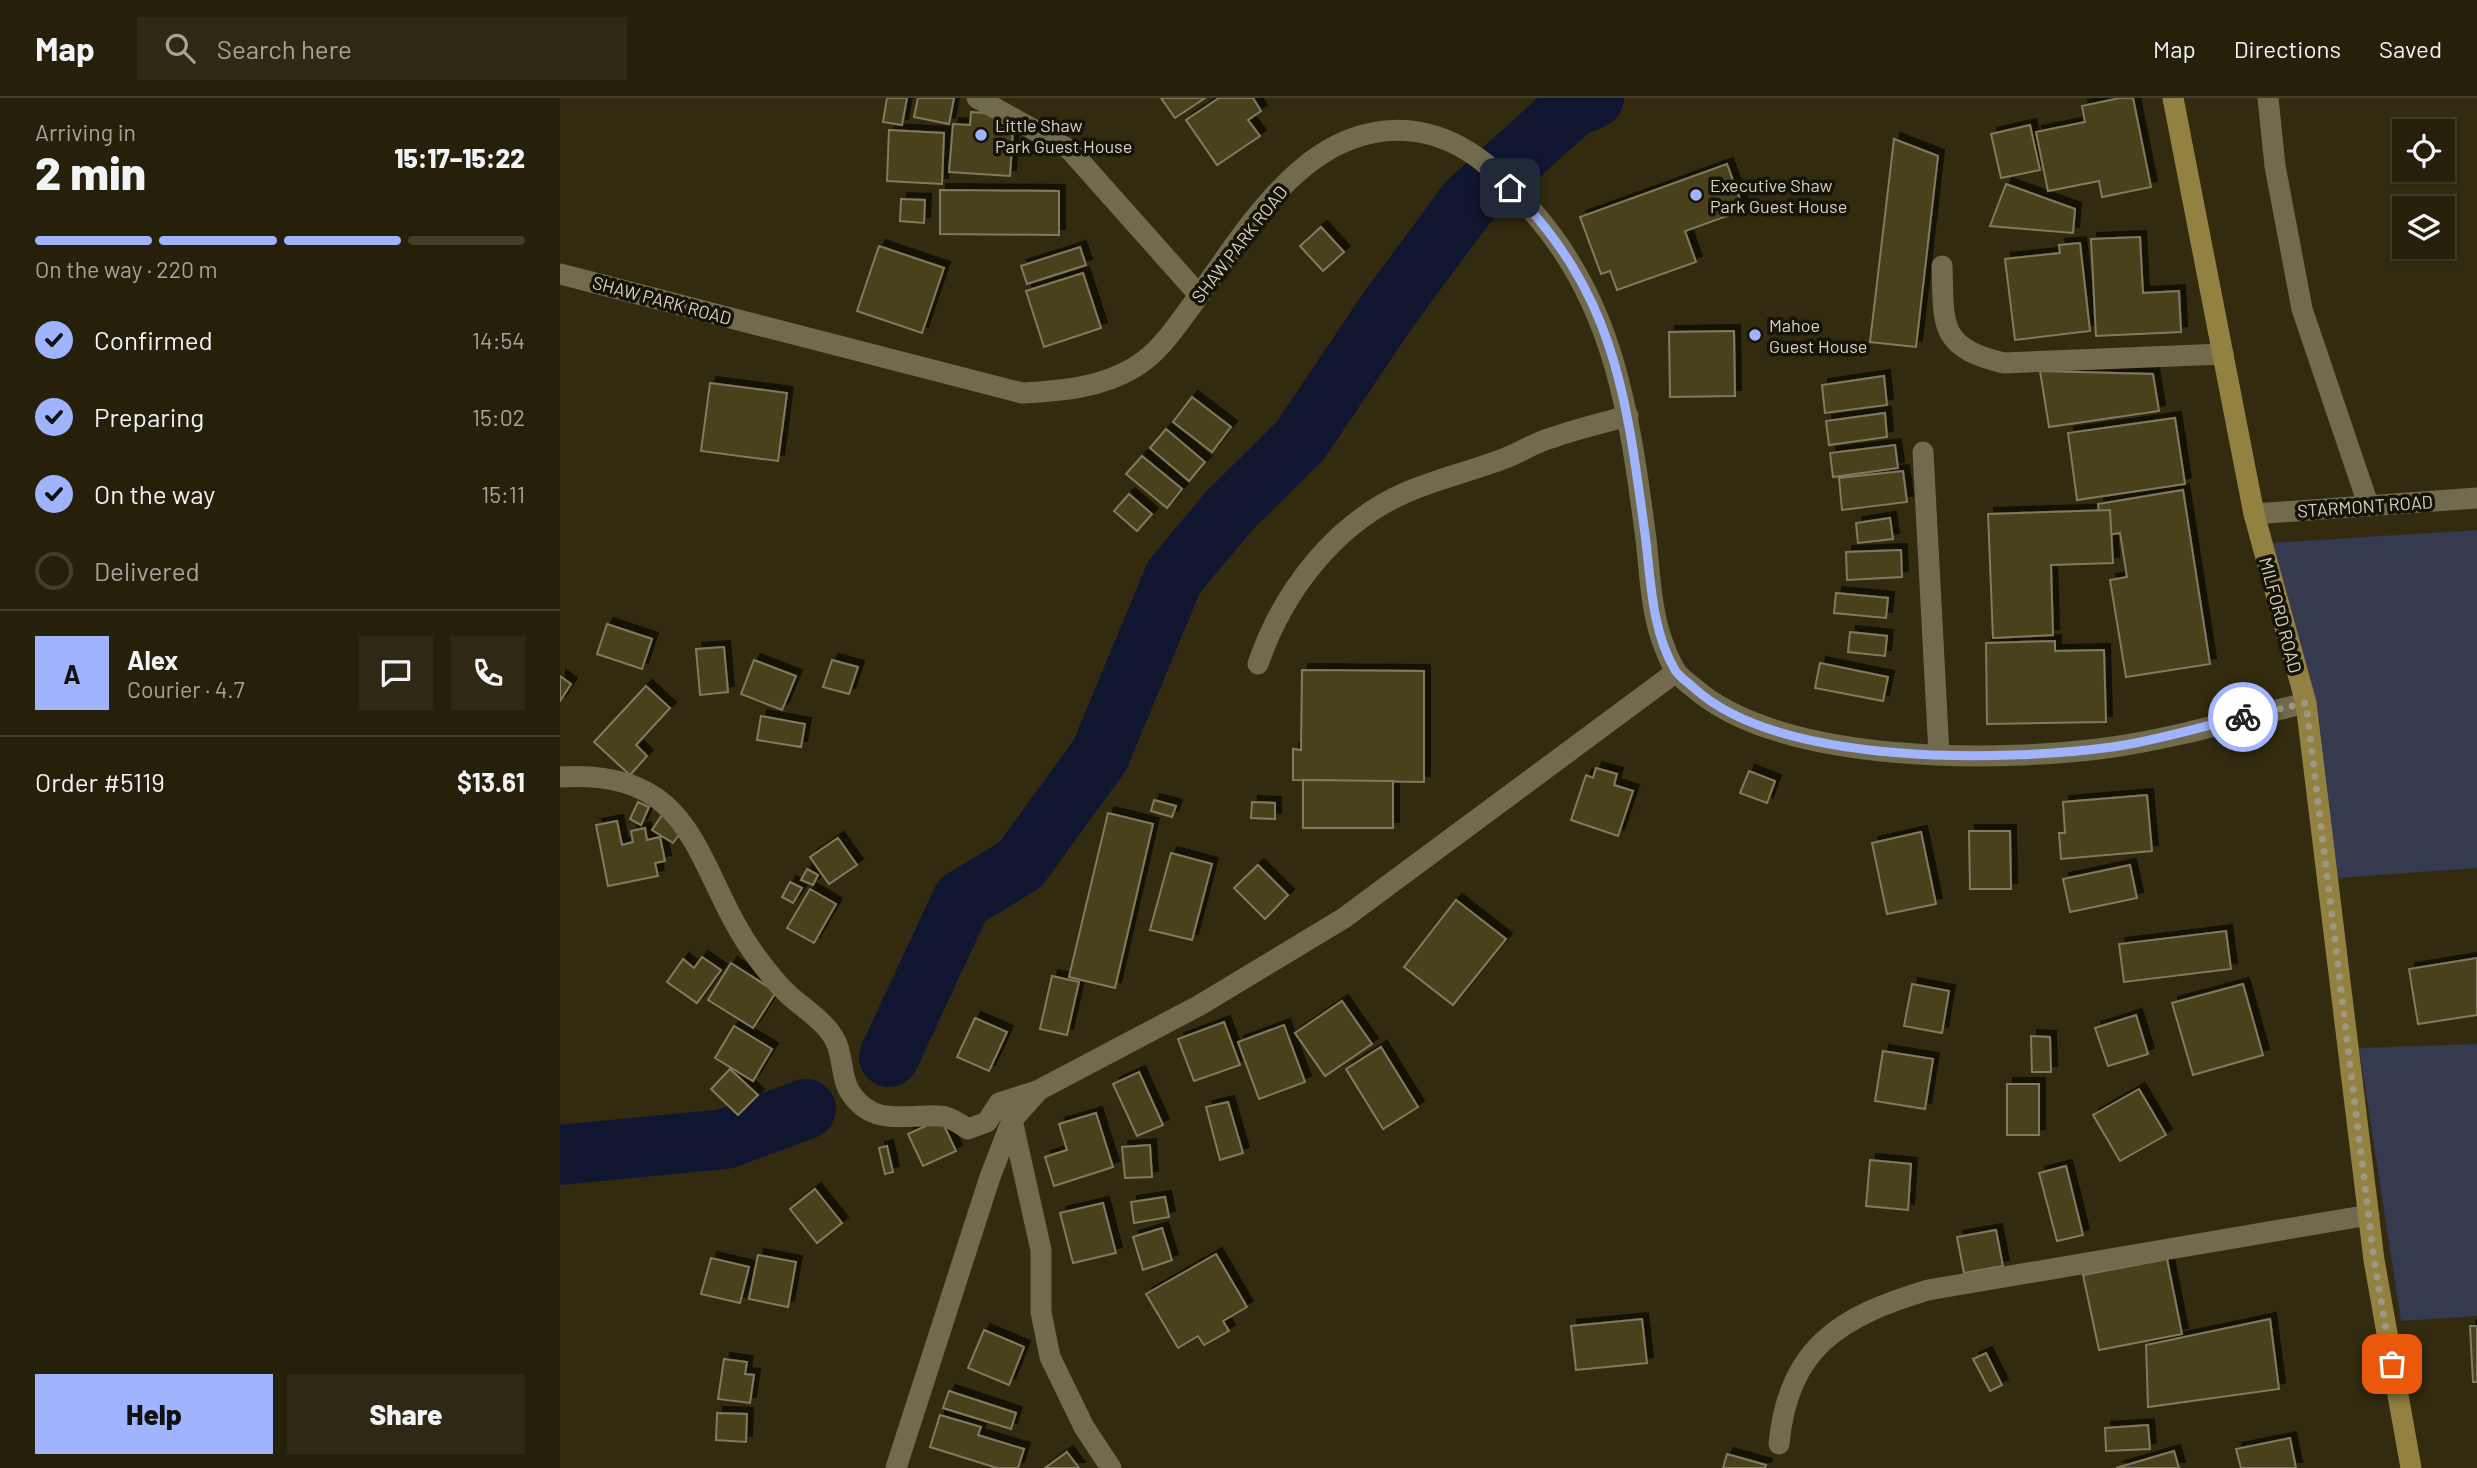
<!DOCTYPE html>
<html lang="en">
<head>
<meta charset="utf-8">
<style>
	:root { --surface:#26200b; --page:#2e2814; --text:#f1f3f6; --muted:#a4a39d; --line:#423e2c; --accent:#a0b3fd }
	body { margin:0; font-family:Barlow,sans-serif; background:var(--page); color:var(--text); height:100vh; display:flex; flex-direction:column; font-size:26px; white-space:nowrap }
	* { box-sizing:border-box; margin:0 }
	p { font-size:23px; color:var(--muted) }
	.icon { flex:none; width:38px; height:38px; fill:none; stroke:currentColor; stroke-width:2; stroke-linecap:round; stroke-linejoin:round }
	.map { position:relative; flex:1; overflow:hidden }
	.panel { display:flex; flex-direction:column; background:var(--surface); width:560px }
	.panel>* { flex:none }
	.buttons { position:absolute; left:1832px; top:21px; display:grid; gap:14px }
	.buttons a { display:grid; place-items:center; width:63px; height:63px; border-radius:0px; background:var(--surface); box-shadow:0 2px 5px #0004,0 0 0 2px var(--line); font-size:35px }
	.pin { position:absolute; display:grid; place-items:center; width:60px; height:60px; color:#fff; margin:-30px; border-radius:14px; box-shadow:0 4px 10px #0006 }
	.courier { position:absolute; display:grid; place-items:center; width:70px; height:70px; margin:-35px; border:5px solid #a0b3fd; border-radius:50%; background:#fff; color:#222; box-shadow:0 2px 9px #0007 }
	.overview em { font-style:normal; font-weight:800 }
	.overview div { display:flex; flex-direction:column-reverse }
	.overview { display:flex; align-items:center; justify-content:space-between; height:119px; padding:0 35px }
	h1 { font-size:46px; font-weight:800; line-height:52px }
	.bar { display:grid; grid-template-columns:repeat(4,1fr); gap:10px 7px; align-content:center; height:84px; padding:0 35px }
	.bar i { height:9px; border-radius:5px; background:var(--line) }
	.bar .active { background:var(--accent) }
	.bar p { grid-column:span 4 }
	.line { display:flex; align-items:center; gap:18px; padding:0 35px; border-top:2px solid var(--line) }
	.line div { flex:1 }
	.round { display:grid; place-items:center; flex:none; width:74px; height:74px; border-radius:0px; background:var(--page) }
	ol { padding:0 35px; list-style:none }
	li { display:flex; align-items:center; gap:21px; height:77px }
	li p { margin-inline-start:auto }
	li .icon { padding:7px; border-radius:50%; background:var(--accent); color:#111; stroke-width:4 }
	li:last-child { color:var(--muted) }
	li i { width:38px; height:38px; border:4px solid var(--line); border-radius:50% }
	.action { display:flex; gap:14px; margin-top:auto; padding:14px 35px }
	.action a { flex:1; height:80px; border-radius:0px; background:var(--accent); color:#111; font-size:28px; font-weight:800; line-height:80px; text-align:center }
	.action a+a { background:var(--page); color:var(--text) }
	header { display:flex; align-items:center; gap:42px; box-sizing:border-box; height:98px; padding:0 35px; background:var(--surface); border-bottom:2px solid var(--line) }
	header strong { font-size:33px }
	nav { display:flex; gap:38px; margin-inline-start:auto; font-size:24px }
	.search { width:490px; height:63px; background:var(--page); display:flex; align-items:center; gap:18px; box-sizing:border-box; padding:0 24px; border-radius:0px; color:var(--muted); font-size:26px }
	main { display:flex; flex:1; min-height:0 }
	.map>svg:first-child { display:block }
</style>
</head>
<body>
<header>
<strong>Map</strong>
<div class="search"><svg class="icon" aria-label="search" viewBox="0 0 24 24"><circle cx="10" cy="10" r="6"/><path d="M15 15l6 6"/></svg>Search here</div>
<nav><a>Map</a><a>Directions</a><a>Saved</a></nav>
</header>
<main>
<section class="panel">
<div class="overview"><div><h1>2 min</h1><p>Arriving in</p></div><em>15:17–15:22</em></div>
<div class="bar"><i class="active"></i><i class="active"></i><i class="active"></i><i></i><p>On the way · 220 m</p></div>
<ol>
<li><svg class="icon" aria-label="check" viewBox="0 0 24 24"><path d="M5 12l5 5 9-10"/></svg>Confirmed<p>14:54</p></li>
<li><svg class="icon" aria-label="check" viewBox="0 0 24 24"><path d="M5 12l5 5 9-10"/></svg>Preparing<p>15:02</p></li>
<li><svg class="icon" aria-label="check" viewBox="0 0 24 24"><path d="M5 12l5 5 9-10"/></svg>On the way<p>15:11</p></li>
<li><i></i>Delivered</li>
</ol>
<div class="line" style="height:126px"><b class="round" style="background:var(--accent);color:#111">A</b><div><b>Alex</b><p>Courier · 4.7</p></div><a class="round"><svg class="icon" aria-label="chat" viewBox="0 0 24 24"><path d="M4 5h16v11H9l-5 4z"/></svg></a><a class="round"><svg class="icon" aria-label="phone" viewBox="0 0 24 24"><path d="M5 4h4l2 5-3 2q2 4 5 5l2-3 5 2v4C11 20 4 13 5 4z"/></svg></a></div>
<div class="line" style="height:91px"><div>Order #5119</div><b>$13.61</b></div>
<div class="action"><a>Help</a><a>Share</a></div>
</section>
<div class="map">
<svg width="1917" height="1370" viewBox="0 0 1917 1370">
	<defs>
		<filter id="shadow"><feDropShadow dx="6" dy="-6" stdDeviation="0" flood-color="#0009"/></filter>
	</defs>
	<rect width="100%" height="100%" fill="#322b0f"/>
	<!-- green -->
	<g fill="#353a4f">
		<path d="M 1917,432 L 1917,770 L 1764,781 L 1710,445 Z"/>
		<path d="M 1917,946 L 1917,1218 L 1841,1223 L 1799,950 Z"/>
	</g>
	<g fill="none" stroke-linecap="round" stroke-linejoin="round">
		<!-- river -->
		<g stroke="#111630" stroke-width="60">
			<path d="M 329,959 L 402,802 L 460,767 L 540,657 L 614,479 L 669,413 L 740,343 L 828,212 L 908,104 L 1010,11 L 1034,0"/>
			<path d="M 0,1057 L 165,1041 L 246,1011"/>
		</g>
	</g>
	<!-- building -->
	<g fill="#483f1e" stroke="#817a5c" stroke-width="2" filter="url(#shadow)">
		<path d="M 327,0 L 347,0 L 342,27 L 323,24 Z"/>
		<path d="M 358,0 L 394,0 L 389,26 L 354,19 Z"/>
		<path d="M 601,0 L 645,0 L 615,20 Z"/>
		<path d="M 659,0 L 693,0 L 701,13 L 688,22 L 700,38 L 657,67 L 626,22 Z"/>
		<path d="M 1560,0 L 1573,0 L 1591,89 L 1542,99 L 1539,83 L 1488,93 L 1476,34 L 1525,24 L 1522,8 Z"/>
		<path d="M 411,14 L 439,16 L 438,30 L 453,31 L 450,78 L 389,74 L 393,26 L 410,27 Z"/>
		<path d="M 1470,27 L 1480,72 L 1441,80 L 1431,36 Z"/>
		<path d="M 329,32 L 384,35 L 382,86 L 327,83 Z"/>
		<path d="M 1334,41 L 1378,58 L 1356,249 L 1310,244 Z"/>
		<path d="M 1167,66 L 1184,112 L 1125,133 L 1136,164 L 1057,192 L 1050,173 L 1041,176 L 1020,119 Z"/>
		<path d="M 1446,86 L 1515,111 L 1513,135 L 1430,128 Z"/>
		<path d="M 380,92 L 499,93 L 499,137 L 380,136 Z"/>
		<path d="M 341,101 L 365,102 L 364,125 L 340,123 Z"/>
		<path d="M 761,129 L 784,154 L 763,173 L 740,148 Z"/>
		<path d="M 1580,139 L 1583,195 L 1619,193 L 1621,234 L 1536,238 L 1531,141 Z"/>
		<path d="M 1520,145 L 1530,233 L 1455,242 L 1445,161 L 1500,155 L 1499,147 Z"/>
		<path d="M 319,148 L 384,170 L 362,235 L 297,213 Z"/>
		<path d="M 520,149 L 526,167 L 467,186 L 461,168 Z"/>
		<path d="M 523,175 L 541,230 L 484,249 L 466,193 Z"/>
		<path d="M 1174,233 L 1175,298 L 1110,299 L 1109,234 Z"/>
		<path d="M 1480,273 L 1593,276 L 1599,313 L 1489,329 Z"/>
		<path d="M 1324,278 L 1327,307 L 1265,315 L 1262,287 Z"/>
		<path d="M 150,285 L 227,295 L 218,363 L 141,353 Z"/>
		<path d="M 632,299 L 671,329 L 652,354 L 613,324 Z"/>
		<path d="M 1325,315 L 1327,339 L 1269,347 L 1266,323 Z"/>
		<path d="M 1615,320 L 1625,386 L 1517,402 L 1508,335 Z"/>
		<path d="M 606,331 L 645,364 L 629,383 L 590,350 Z"/>
		<path d="M 1335,347 L 1338,370 L 1273,379 L 1270,355 Z"/>
		<path d="M 582,358 L 622,391 L 607,410 L 566,376 Z"/>
		<path d="M 1343,373 L 1347,404 L 1282,412 L 1279,380 Z"/>
		<path d="M 1623,392 L 1650,566 L 1566,579 L 1550,482 L 1567,479 L 1560,435 L 1543,438 L 1538,406 Z"/>
		<path d="M 569,396 L 592,416 L 577,433 L 554,413 Z"/>
		<path d="M 1550,412 L 1553,465 L 1491,467 L 1493,537 L 1433,540 L 1428,416 Z"/>
		<path d="M 1330,420 L 1333,441 L 1298,445 L 1296,425 Z"/>
		<path d="M 1341,452 L 1342,479 L 1287,482 L 1286,454 Z"/>
		<path d="M 1276,495 L 1328,500 L 1326,520 L 1274,515 Z"/>
		<path d="M 47,526 L 92,541 L 82,571 L 37,556 Z"/>
		<path d="M 1290,534 L 1327,538 L 1325,558 L 1288,554 Z"/>
		<path d="M 1495,543 L 1495,553 L 1544,552 L 1546,624 L 1427,626 L 1426,545 Z"/>
		<path d="M 164,549 L 168,594 L 140,597 L 136,551 Z"/>
		<path d="M 194,562 L 236,578 L 222,612 L 181,596 Z"/>
		<path d="M 272,562 L 298,569 L 289,596 L 263,589 Z"/>
		<path d="M 1260,565 L 1328,579 L 1323,603 L 1255,590 Z"/>
		<path d="M 742,572 L 864,573 L 864,684 L 733,682 L 733,651 L 741,652 Z"/>
		<path d="M 0,578 L 11,586 L 0,603 Z"/>
		<path d="M 86,588 L 110,610 L 76,647 L 87,658 L 70,677 L 34,644 Z"/>
		<path d="M 201,618 L 245,626 L 241,649 L 197,642 Z"/>
		<path d="M 1036,670 L 1057,676 L 1054,687 L 1073,693 L 1058,738 L 1011,722 L 1026,677 L 1033,680 Z"/>
		<path d="M 1189,673 L 1215,683 L 1207,705 L 1180,695 Z"/>
		<path d="M 743,682 L 833,683 L 833,730 L 743,730 Z"/>
		<path d="M 1587,697 L 1592,753 L 1501,761 L 1499,735 L 1505,735 L 1503,704 Z"/>
		<path d="M 594,702 L 616,708 L 612,719 L 591,713 Z"/>
		<path d="M 78,704 L 89,709 L 81,727 L 70,721 Z"/>
		<path d="M 692,704 L 715,705 L 715,721 L 691,720 Z"/>
		<path d="M 548,715 L 593,726 L 555,890 L 509,879 Z"/>
		<path d="M 102,717 L 123,731 L 113,745 L 92,732 Z"/>
		<path d="M 57,723 L 62,747 L 73,744 L 71,733 L 85,730 L 87,742 L 100,739 L 105,763 L 95,765 L 98,778 L 48,788 L 36,727 Z"/>
		<path d="M 1409,733 L 1450,733 L 1451,791 L 1410,791 Z"/>
		<path d="M 1361,734 L 1376,806 L 1327,816 L 1312,745 Z"/>
		<path d="M 278,740 L 297,767 L 269,786 L 250,759 Z"/>
		<path d="M 611,755 L 652,766 L 632,842 L 590,832 Z"/>
		<path d="M 698,767 L 728,797 L 705,821 L 674,790 Z"/>
		<path d="M 1570,767 L 1577,800 L 1510,814 L 1503,781 Z"/>
		<path d="M 247,771 L 258,777 L 253,787 L 241,782 Z"/>
		<path d="M 230,784 L 242,790 L 233,805 L 222,799 Z"/>
		<path d="M 250,791 L 276,806 L 254,845 L 227,830 Z"/>
		<path d="M 896,802 L 946,841 L 893,907 L 844,869 Z"/>
		<path d="M 1666,833 L 1671,871 L 1564,884 L 1559,846 Z"/>
		<path d="M 142,859 L 161,872 L 137,905 L 107,884 L 123,861 L 134,870 Z"/>
		<path d="M 1917,860 L 1917,917 L 1858,926 L 1849,871 Z"/>
		<path d="M 171,865 L 216,894 L 193,930 L 148,902 Z"/>
		<path d="M 492,878 L 519,884 L 507,937 L 480,931 Z"/>
		<path d="M 1352,886 L 1389,893 L 1382,935 L 1344,928 Z"/>
		<path d="M 1683,886 L 1703,957 L 1633,977 L 1612,905 Z"/>
		<path d="M 782,903 L 812,946 L 765,978 L 735,935 Z"/>
		<path d="M 1576,917 L 1588,956 L 1548,968 L 1535,930 Z"/>
		<path d="M 415,920 L 447,934 L 429,973 L 397,959 Z"/>
		<path d="M 664,924 L 680,967 L 634,983 L 618,941 Z"/>
		<path d="M 724,927 L 745,984 L 699,1001 L 678,944 Z"/>
		<path d="M 174,928 L 212,951 L 193,983 L 155,960 Z"/>
		<path d="M 1471,938 L 1490,939 L 1491,974 L 1472,974 Z"/>
		<path d="M 821,949 L 858,1009 L 823,1031 L 786,971 Z"/>
		<path d="M 1323,953 L 1373,961 L 1365,1011 L 1315,1003 Z"/>
		<path d="M 170,971 L 198,997 L 178,1017 L 151,991 Z"/>
		<path d="M 579,974 L 603,1027 L 577,1038 L 553,986 Z"/>
		<rect x="1447" y="986" width="32" height="51"/>
		<path d="M 1579,991 L 1606,1037 L 1560,1063 L 1533,1017 Z"/>
		<path d="M 668,1004 L 683,1055 L 660,1062 L 646,1009 Z"/>
		<path d="M 536,1015 L 553,1069 L 494,1088 L 485,1059 L 507,1052 L 499,1026 Z"/>
		<path d="M 381,1021 L 396,1053 L 363,1068 L 348,1036 Z"/>
		<path d="M 590,1047 L 592,1079 L 565,1080 L 562,1049 Z"/>
		<path d="M 327,1048 L 333,1074 L 325,1076 L 319,1050 Z"/>
		<path d="M 1310,1062 L 1351,1066 L 1348,1112 L 1306,1108 Z"/>
		<path d="M 1506,1068 L 1523,1137 L 1497,1143 L 1479,1075 Z"/>
		<path d="M 255,1091 L 282,1125 L 257,1145 L 230,1111 Z"/>
		<path d="M 605,1099 L 609,1119 L 574,1125 L 571,1104 Z"/>
		<path d="M 543,1105 L 556,1155 L 513,1165 L 500,1115 Z"/>
		<path d="M 602,1130 L 612,1162 L 583,1172 L 573,1139 Z"/>
		<path d="M 1436,1132 L 1443,1168 L 1404,1175 L 1397,1139 Z"/>
		<path d="M 656,1156 L 687,1209 L 663,1223 L 669,1233 L 644,1247 L 638,1238 L 618,1250 L 586,1196 Z"/>
		<path d="M 198,1157 L 236,1164 L 228,1209 L 189,1201 Z"/>
		<path d="M 151,1160 L 189,1169 L 180,1205 L 141,1196 Z"/>
		<path d="M 1607,1161 L 1622,1236 L 1539,1252 L 1523,1177 Z"/>
		<path d="M 1082,1221 L 1087,1265 L 1016,1272 L 1011,1228 Z"/>
		<path d="M 1710,1221 L 1719,1291 L 1588,1309 L 1586,1247 Z"/>
		<path d="M 1910,1228 L 1917,1228 L 1917,1284 L 1913,1284 Z"/>
		<path d="M 424,1232 L 464,1249 L 449,1287 L 408,1270 Z"/>
		<path d="M 1426,1255 L 1442,1287 L 1430,1293 L 1413,1261 Z"/>
		<path d="M 164,1261 L 187,1264 L 185,1276 L 194,1277 L 190,1305 L 158,1301 Z"/>
		<path d="M 389,1293 L 456,1315 L 451,1331 L 383,1310 Z"/>
		<path d="M 157,1315 L 187,1316 L 186,1344 L 156,1342 Z"/>
		<path d="M 380,1317 L 421,1329 L 418,1337 L 464,1351 L 458,1370 L 437,1370 L 370,1349 Z"/>
		<path d="M 1588,1327 L 1590,1351 L 1546,1353 L 1545,1330 Z"/>
		<path d="M 1730,1340 L 1736,1370 L 1681,1370 L 1676,1351 Z"/>
		<path d="M 1614,1353 L 1619,1370 L 1556,1370 Z"/>
		<path d="M 507,1354 L 519,1370 L 485,1370 Z"/>
		<path d="M 1167,1356 L 1206,1367 L 1205,1370 L 1163,1370 Z"/>
	</g>
	<g fill="none" stroke-linecap="round" stroke-linejoin="round">
		<!-- minor -->
		<g stroke="#726a4d" stroke-width="21">
			<path d="M 417,0 L 510,52 L 639,197"/>
			<path d="M 1708,0 L 1715,68 L 1742,211 L 1808,406"/>
			<path d="M 1382,168 C 1384,228 1378,249 1444,265 L 1663,256"/>
			<path d="M 0,176 L 462,295 C 500,293 541,290 575,269 C 601,253 617,227 635,203 C 688,130 751,17 859,34 C 909,43 941,77 974,115 C 1056,209 1070,321 1086,441 C 1089,467 1090,495 1096,521 C 1099,536 1107,558 1115,572 C 1119,579 1128,585 1134,590 C 1222,667 1442,665 1553,649 C 1617,640 1682,620 1746,605"/>
			<path d="M 1363,354 L 1379,656"/>
			<path d="M 1694,416 L 1917,400"/>
			<path d="M 698,566 C 723,493 775,425 847,394 C 878,381 911,373 943,361 C 959,355 974,345 991,340 C 1016,331 1042,325 1068,318"/>
			<path d="M 0,679 C 143,670 133,775 198,861 C 207,873 218,887 229,897 C 244,911 265,923 275,942 C 284,958 280,981 292,997 C 315,1029 347,1016 380,1018 C 389,1018 400,1026 408,1031 L 427,1024 L 439,1005 L 477,993"/>
			<path d="M 452,1022 L 481,1152 L 481,1214 L 490,1259 L 524,1329 L 551,1370"/>
			<path d="M 1219,1346 C 1228,1249 1281,1218 1368,1192 L 1809,1117"/>
			<path d="M 336,1370 L 430,1079 L 452,1022 L 479,992 L 640,907 L 784,820 L 1116,574"/>
		</g>
		<!-- major -->
		<path stroke="#928140" stroke-width="21" d="M 1613,0 L 1694,416 L 1746,605 L 1814,1162 L 1851,1370"/>
	</g>
	<g fill="none" stroke-linecap="round" stroke-linejoin="round">
		<!-- done -->
		<path stroke="#9d9883" stroke-width="7" stroke-dasharray="0 12.6" d="M 1683,619 L 1746,605 L 1814,1162 L 1832,1266"/>
		<!-- route -->
		<path stroke="#a0b3fd" stroke-width="9" d="M 950,90 C 1055,196 1066,296 1085,436 C 1091,481 1091,531 1115,572 C 1119,579 1129,585 1135,591 C 1222,668 1442,664 1552,649 C 1596,643 1640,629 1683,619"/>
	</g>
	<!-- markers -->
	<g fill="#a0b3fd" stroke="#161308" stroke-width="2.5">
		<circle cx="421" cy="37" r="7"/>
		<circle cx="1136" cy="97" r="7"/>
		<circle cx="1195" cy="237" r="7"/>
	</g>
	<g text-anchor="middle" dominant-baseline="central" stroke-width="7" stroke-linejoin="round" paint-order="stroke">
		<!-- poi labels -->
		<g font-size="18" fill="#d6d2c2" stroke="#161308" text-anchor="start">
			<text x="435" y="27">Little Shaw<tspan x="435" dy="21">Park Guest House</tspan></text>
			<text x="1150" y="87">Executive Shaw<tspan x="1150" dy="21">Park Guest House</tspan></text>
			<text x="1209" y="227">Mahoe<tspan x="1209" dy="21">Guest House</tspan></text>
		</g>
		<!-- street labels -->
		<g font-size="18" fill="#d6d2c2" stroke="#161308">
			<text transform="translate(679 146) rotate(-52)">SHAW PARK ROAD</text>
			<text transform="translate(102 202) rotate(15)">SHAW PARK ROAD</text>
			<text transform="translate(1805 408) rotate(-4)">STARMONT ROAD</text>
			<text transform="translate(1721 517) rotate(75)">MILFORD ROAD</text>
		</g>
	</g>
</svg>
<div class="buttons">
<a><svg class="icon" aria-label="locate" viewBox="0 0 24 24"><circle cx="12" cy="12" r="6"/><path d="M12 2v4M12 18v4M2 12h4M18 12h4"/></svg></a>
<a><svg class="icon" aria-label="layers" viewBox="0 0 24 24"><path d="M12 4l9 5-9 5-9-5zM3 14l9 5 9-5"/></svg></a>
</div>
<div class="pin" style="left:1832px;top:1266px;background:#ea580c"><svg class="icon" aria-label="bag" viewBox="0 0 24 24"><path d="M5 8h14l-1 12H6zM9 8a3 3 0 0 1 6 0"/></svg></div>
<div class="pin" style="left:950px;top:90px;background:#1f2937"><svg class="icon" aria-label="home" viewBox="0 0 24 24"><path d="M3 11l9-7 9 7M6 9v11h12V9"/></svg></div>
<div class="courier" style="left:1683px;top:619px"><svg class="icon" aria-label="bike" viewBox="0 0 24 24"><circle cx="6" cy="16" r="4"/><circle cx="18" cy="16" r="4"/><path d="M6 16l4-8h5l3 8M10 8l3 8H6M13 5h3"/></svg></div>
</div>
</main>
</body>
</html>
